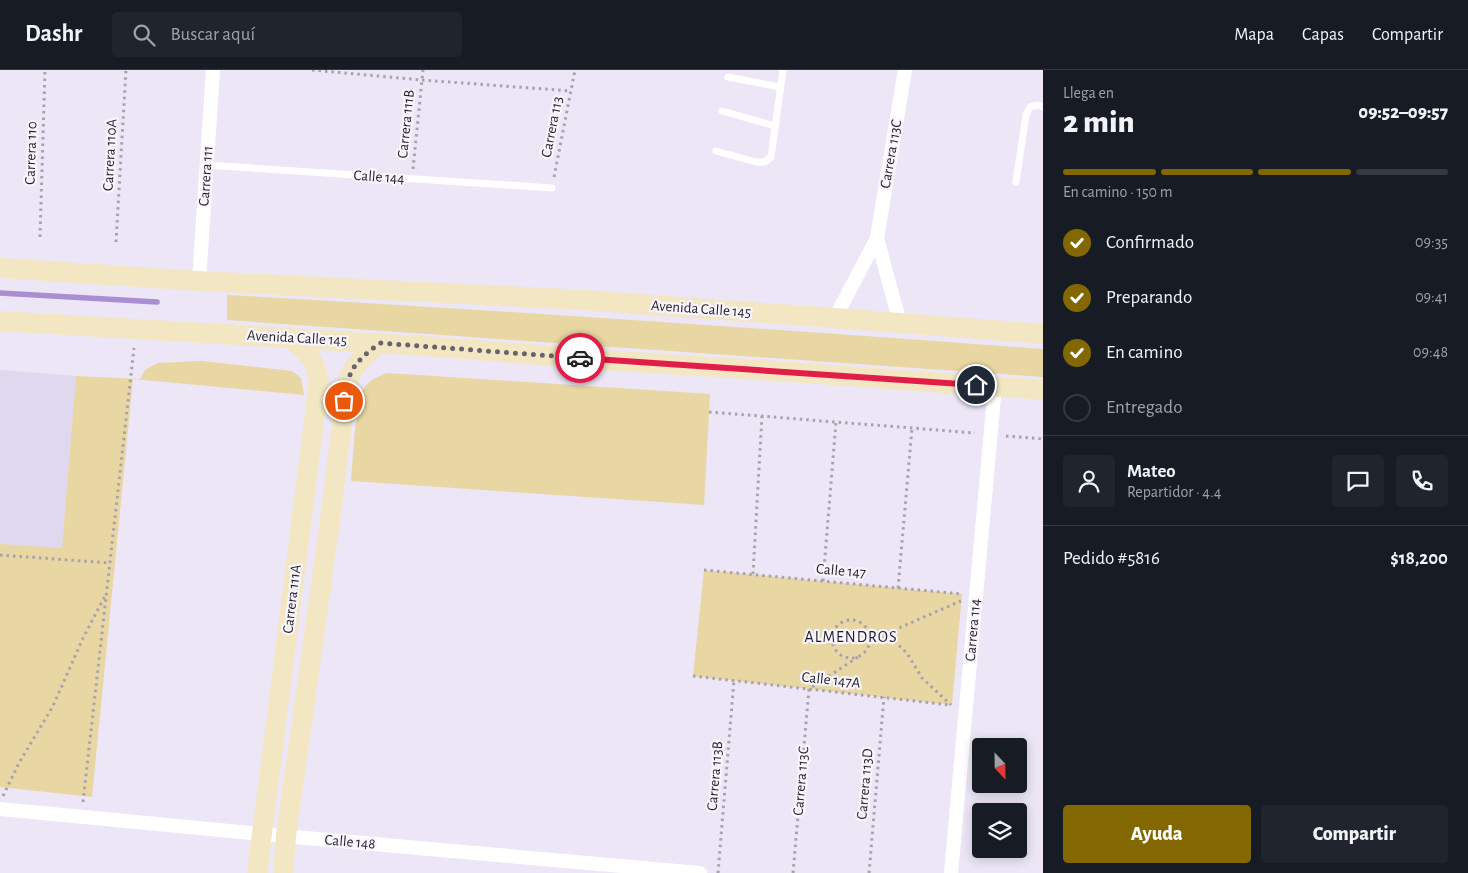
<!DOCTYPE html>
<html lang="es">
<head>
<meta charset="utf-8">
<style>
	:root { --surface:#171b24; --page:#20242c; --text:#f1f3f6; --muted:#9ea1a6; --line:#363941; --accent:#836801 }
	body { margin:0; font-family:"Alegreya Sans",sans-serif; background:var(--page); color:var(--text); height:100vh; display:flex; flex-direction:column; font-size:19px; white-space:nowrap }
	* { box-sizing:border-box; margin:0 }
	p { font-size:16px; color:var(--muted) }
	.icon { flex:none; width:28px; height:28px; fill:none; stroke:currentColor; stroke-width:2; stroke-linecap:round; stroke-linejoin:round }
	.map { position:relative; flex:1; overflow:hidden }
	.sheet { display:flex; flex-direction:column; background:var(--surface); width:425px }
	.sheet>* { flex:none }
	.needle { width:32px; rotate:158deg }
	.controls { position:absolute; left:972px; top:668px; display:grid; gap:10px }
	.controls a { display:grid; place-items:center; width:55px; height:55px; border-radius:5px; background:var(--surface); box-shadow:0 2px 12px #0003; font-size:25px }
	.pin { position:absolute; display:grid; place-items:center; width:42px; height:42px; color:#fff; margin:-21px; border:2px solid #fff; border-radius:50%; box-shadow:0 1px 5px #0007 }
	.courier { position:absolute; display:grid; place-items:center; width:50px; height:50px; margin:-25px; border:4px solid #e11d48; border-radius:50%; background:#fff; color:#222; box-shadow:0 1px 6px #0007 }
	.summary em { font-style:normal; font-weight:800 }
	.summary div { display:flex; flex-direction:column-reverse }
	.summary { display:flex; align-items:center; justify-content:space-between; height:85px; padding:0 20px }
	h1 { font-size:32px; font-weight:800; line-height:38px }
	.bar { display:grid; grid-template-columns:repeat(4,1fr); gap:8px 5px; align-content:center; height:60px; padding:0 20px }
	.bar i { height:6px; border-radius:4px; background:var(--line) }
	.bar .active { background:var(--accent) }
	.bar p { grid-column:span 4 }
	.line { display:flex; align-items:center; gap:12px; padding:0 20px; border-top:1px solid var(--line) }
	.line div { flex:1 }
	.round { display:grid; place-items:center; flex:none; width:52px; height:52px; border-radius:5px; background:var(--page) }
	ol { padding:0 20px; list-style:none }
	li { display:flex; align-items:center; gap:15px; height:55px }
	li p { margin-inline-start:auto }
	li .icon { padding:5px; border-radius:50%; background:var(--accent); color:#fff; stroke-width:4 }
	li:last-child { color:var(--muted) }
	li i { width:28px; height:28px; border:2px solid var(--line); border-radius:50% }
	.cta { display:flex; gap:10px; margin-top:auto; padding:10px 20px }
	.cta a { flex:1; height:58px; border-radius:5px; background:var(--accent); color:#fff; font-size:20px; font-weight:800; line-height:58px; text-align:center }
	.cta a+a { background:var(--page); color:var(--text) }
	header { display:flex; align-items:center; gap:30px; box-sizing:border-box; height:70px; padding:0 25px; background:var(--surface); border-bottom:1px solid var(--line) }
	header strong { font-size:24px }
	nav { display:flex; gap:28px; margin-inline-start:auto; font-size:18px }
	.search { width:350px; height:45px; background:var(--page); display:flex; align-items:center; gap:12px; box-sizing:border-box; padding:0 18px; border-radius:5px; color:var(--muted); font-size:19px }
	main { display:flex; flex:1; min-height:0 }
	.map>svg:first-child { display:block }
</style>
</head>
<body>
<header>
<strong>Dashr</strong>
<div class="search"><svg class="icon" aria-label="search" viewBox="0 0 24 24"><circle cx="10" cy="10" r="6"/><path d="M15 15l6 6"/></svg>Buscar aquí</div>
<nav><a>Mapa</a><a>Capas</a><a>Compartir</a></nav>
</header>
<main>
<div class="map">
<svg width="1043" height="803" viewBox="0 0 1043 803">
	<rect width="100%" height="100%" fill="#ece6f6"/>
	<!-- built -->
	<path fill="#e0d8ef" d="M 0,300 L 76,306 L 62,479 L 0,474 Z"/>
	<!-- green -->
	<g fill="#e8d6a3">
		<path d="M 227,225 C 500,240 771,259 1043,279 L 1043,307 L 227,250 Z"/>
		<path d="M 202,291 L 292,301 L 301,308 L 304,325 L 133,309 L 92,727 L 0,717 L 0,474 L 62,478 L 76,306 L 140,309 L 145,300 L 158,293 Z"/>
		<path d="M 387,303 L 710,324 L 704,435 L 351,411 C 353,392 355,330 364,318 C 370,309 378,307 387,303 Z"/>
		<path d="M 704,500 L 962,524 L 952,635 L 693,606 Z"/>
	</g>
	<g fill="none" stroke-linecap="round" stroke-linejoin="round">
		<!-- stream -->
		<path stroke="#aa8ed2" stroke-width="5.5" d="M 0,223 L 157,232"/>
		<!-- path -->
		<g stroke="#a7a2ae" stroke-width="3" stroke-dasharray="2.5 4" stroke-linecap="butt">
			<path d="M 312,0 L 422,10 L 571,21"/>
			<path d="M 413,99 L 423,0"/>
			<path d="M 554,107 L 575,0"/>
			<path d="M 40,167 L 45,0"/>
			<path d="M 116,172 L 126,0"/>
			<path d="M 709,342 L 975,363"/>
			<path d="M 1006,366 L 1043,369"/>
			<path d="M 0,485 L 110,493"/>
			<path d="M 704,500 L 962,524"/>
			<path d="M 753,504 L 762,346"/>
			<path d="M 823,511 L 836,352"/>
			<path d="M 898,518 L 912,358"/>
			<circle cx="851" cy="569" r="19"/>
			<path d="M 870,566 L 890,567 L 907,583 L 922,608 L 951,635"/>
			<path d="M 890,567 L 901,557 L 961,531"/>
			<path d="M 693,606 L 950,635"/>
			<path d="M 3,726 L 19,693 L 53,636 L 83,568 L 105,526"/>
			<path d="M 83,732 L 134,278"/>
			<path d="M 718,803 L 734,610"/>
			<path d="M 793,803 L 809,619 L 858,587"/>
			<path d="M 869,803 L 884,627"/>
		</g>
		<!-- lane -->
		<g stroke="#fff" stroke-width="7">
			<path d="M 728,7 L 780,17"/>
			<path d="M 722,41 L 775,56"/>
			<path d="M 716,81 L 756,92 L 765,92 L 771,87 L 783,0"/>
			<path d="M 207,95 L 552,118"/>
			<path d="M 1016,112 L 1026,45 L 1030,37 L 1038,35 L 1043,37"/>
		</g>
		<!-- street -->
		<g stroke="#fff" stroke-width="14">
			<path d="M 877,168 L 900,253"/>
			<path d="M 199,211 L 213,0"/>
			<path d="M 835,248 L 877,168 L 905,0"/>
			<path d="M 0,739 L 261,764 L 700,803"/>
			<path d="M 951,803 L 995,316"/>
		</g>
		<!-- secondary -->
		<g stroke="#f2e7c2" stroke-width="20">
			<path d="M 0,198 L 199,211 L 567,229 L 835,248 L 1043,264"/>
			<path d="M 0,251 L 423,276 L 616,291 L 747,299 L 1043,320"/>
			<path d="M 257,803 L 319,312 C 314,287 308,282 288,267"/>
			<path d="M 283,803 L 286,766 L 329,458 L 347,313 C 354,293 364,286 380,273"/>
		</g>
	</g>
	<g fill="none" stroke-linecap="round" stroke-linejoin="round">
		<!-- done -->
		<path stroke="#67646e" stroke-width="5" stroke-dasharray="0 9" d="M 344,331 C 348,299 355,292 380,273 L 580,288"/>
		<!-- route -->
		<path stroke="#e11d48" stroke-width="6" d="M 580,288 L 976,315"/>
	</g>
	<g text-anchor="middle" dominant-baseline="central" stroke-width="4.5" stroke-linejoin="round" paint-order="stroke">
		<!-- street labels -->
		<g font-size="15" fill="#201e24" stroke="#f8f5ff">
			<text transform="translate(406 54) rotate(-84)">Carrera 111B</text>
			<text transform="translate(552 57) rotate(-79)">Carrera 113</text>
			<text transform="translate(31 83) rotate(-88)">Carrera 110</text>
			<text transform="translate(891 84) rotate(-80)">Carrera 113C</text>
			<text transform="translate(110 85) rotate(-87)">Carrera 110A</text>
			<text transform="translate(206 106) rotate(-86)">Carrera 111</text>
			<text transform="translate(379 107) rotate(4)">Calle 144</text>
			<text transform="translate(701 239) rotate(4)">Avenida Calle 145</text>
			<text transform="translate(297 268) rotate(3)">Avenida Calle 145</text>
			<text transform="translate(841 501) rotate(5)">Calle 147</text>
			<text transform="translate(292 529) rotate(-83)">Carrera 111A</text>
			<text transform="translate(973 560) rotate(-85)">Carrera 114</text>
			<text transform="translate(831 610) rotate(6)">Calle 147A</text>
			<text transform="translate(715 706) rotate(-85)">Carrera 113B</text>
			<text transform="translate(801 711) rotate(-85)">Carrera 113C</text>
			<text transform="translate(865 714) rotate(-85)">Carrera 113D</text>
			<text transform="translate(350 772) rotate(5)">Calle 148</text>
		</g>
		<!-- neighbourhood labels -->
		<g font-size="16" letter-spacing="1" fill="#201e24" stroke="#f8f5ff">
			<text x="851" y="567">ALMENDROS</text>
		</g>
	</g>
</svg>
<div class="controls">
<a><svg class="needle" viewBox="-14 -14 28 28"><path d="M0-13l5 13h-10z" fill="#e53935"/><path d="M0 13l5-13h-10z" fill="#9ea1a6"/></svg></a>
<a><svg class="icon" aria-label="layers" viewBox="0 0 24 24"><path d="M12 4l9 5-9 5-9-5zM3 14l9 5 9-5"/></svg></a>
</div>
<div class="pin" style="left:344px;top:331px;background:#ea580c"><svg class="icon" aria-label="bag" viewBox="0 0 24 24"><path d="M5 8h14l-1 12H6zM9 8a3 3 0 0 1 6 0"/></svg></div>
<div class="pin" style="left:976px;top:315px;background:#1f2937"><svg class="icon" aria-label="home" viewBox="0 0 24 24"><path d="M3 11l9-7 9 7M6 9v11h12V9"/></svg></div>
<div class="courier" style="left:580px;top:288px"><svg class="icon" aria-label="car" viewBox="0 0 24 24"><path d="M5 17H2v-5l4-1 3-4h7l3 4 3 1v5h-3M9 17h6M6 11h13"/><circle cx="7" cy="17" r="2"/><circle cx="17" cy="17" r="2"/></svg></div>
</div>
<section class="sheet">
<div class="summary"><div><h1>2 min</h1><p>Llega en</p></div><em>09:52–09:57</em></div>
<div class="bar"><i class="active"></i><i class="active"></i><i class="active"></i><i></i><p>En camino · 150 m</p></div>
<ol>
<li><svg class="icon" aria-label="check" viewBox="0 0 24 24"><path d="M5 12l5 5 9-10"/></svg>Confirmado<p>09:35</p></li>
<li><svg class="icon" aria-label="check" viewBox="0 0 24 24"><path d="M5 12l5 5 9-10"/></svg>Preparando<p>09:41</p></li>
<li><svg class="icon" aria-label="check" viewBox="0 0 24 24"><path d="M5 12l5 5 9-10"/></svg>En camino<p>09:48</p></li>
<li><i></i>Entregado</li>
</ol>
<div class="line" style="height:90px"><a class="round"><svg class="icon" aria-label="person" viewBox="0 0 24 24"><circle cx="12" cy="8" r="4"/><path d="M4 21q1-7 8-7t8 7"/></svg></a><div><b>Mateo</b><p>Repartidor · 4.4</p></div><a class="round"><svg class="icon" aria-label="chat" viewBox="0 0 24 24"><path d="M4 5h16v11H9l-5 4z"/></svg></a><a class="round"><svg class="icon" aria-label="phone" viewBox="0 0 24 24"><path d="M5 4h4l2 5-3 2q2 4 5 5l2-3 5 2v4C11 20 4 13 5 4z"/></svg></a></div>
<div class="line" style="height:65px"><div>Pedido #5816</div><b>$18,200</b></div>
<div class="cta"><a>Ayuda</a><a>Compartir</a></div>
</section>
</main>
</body>
</html>
